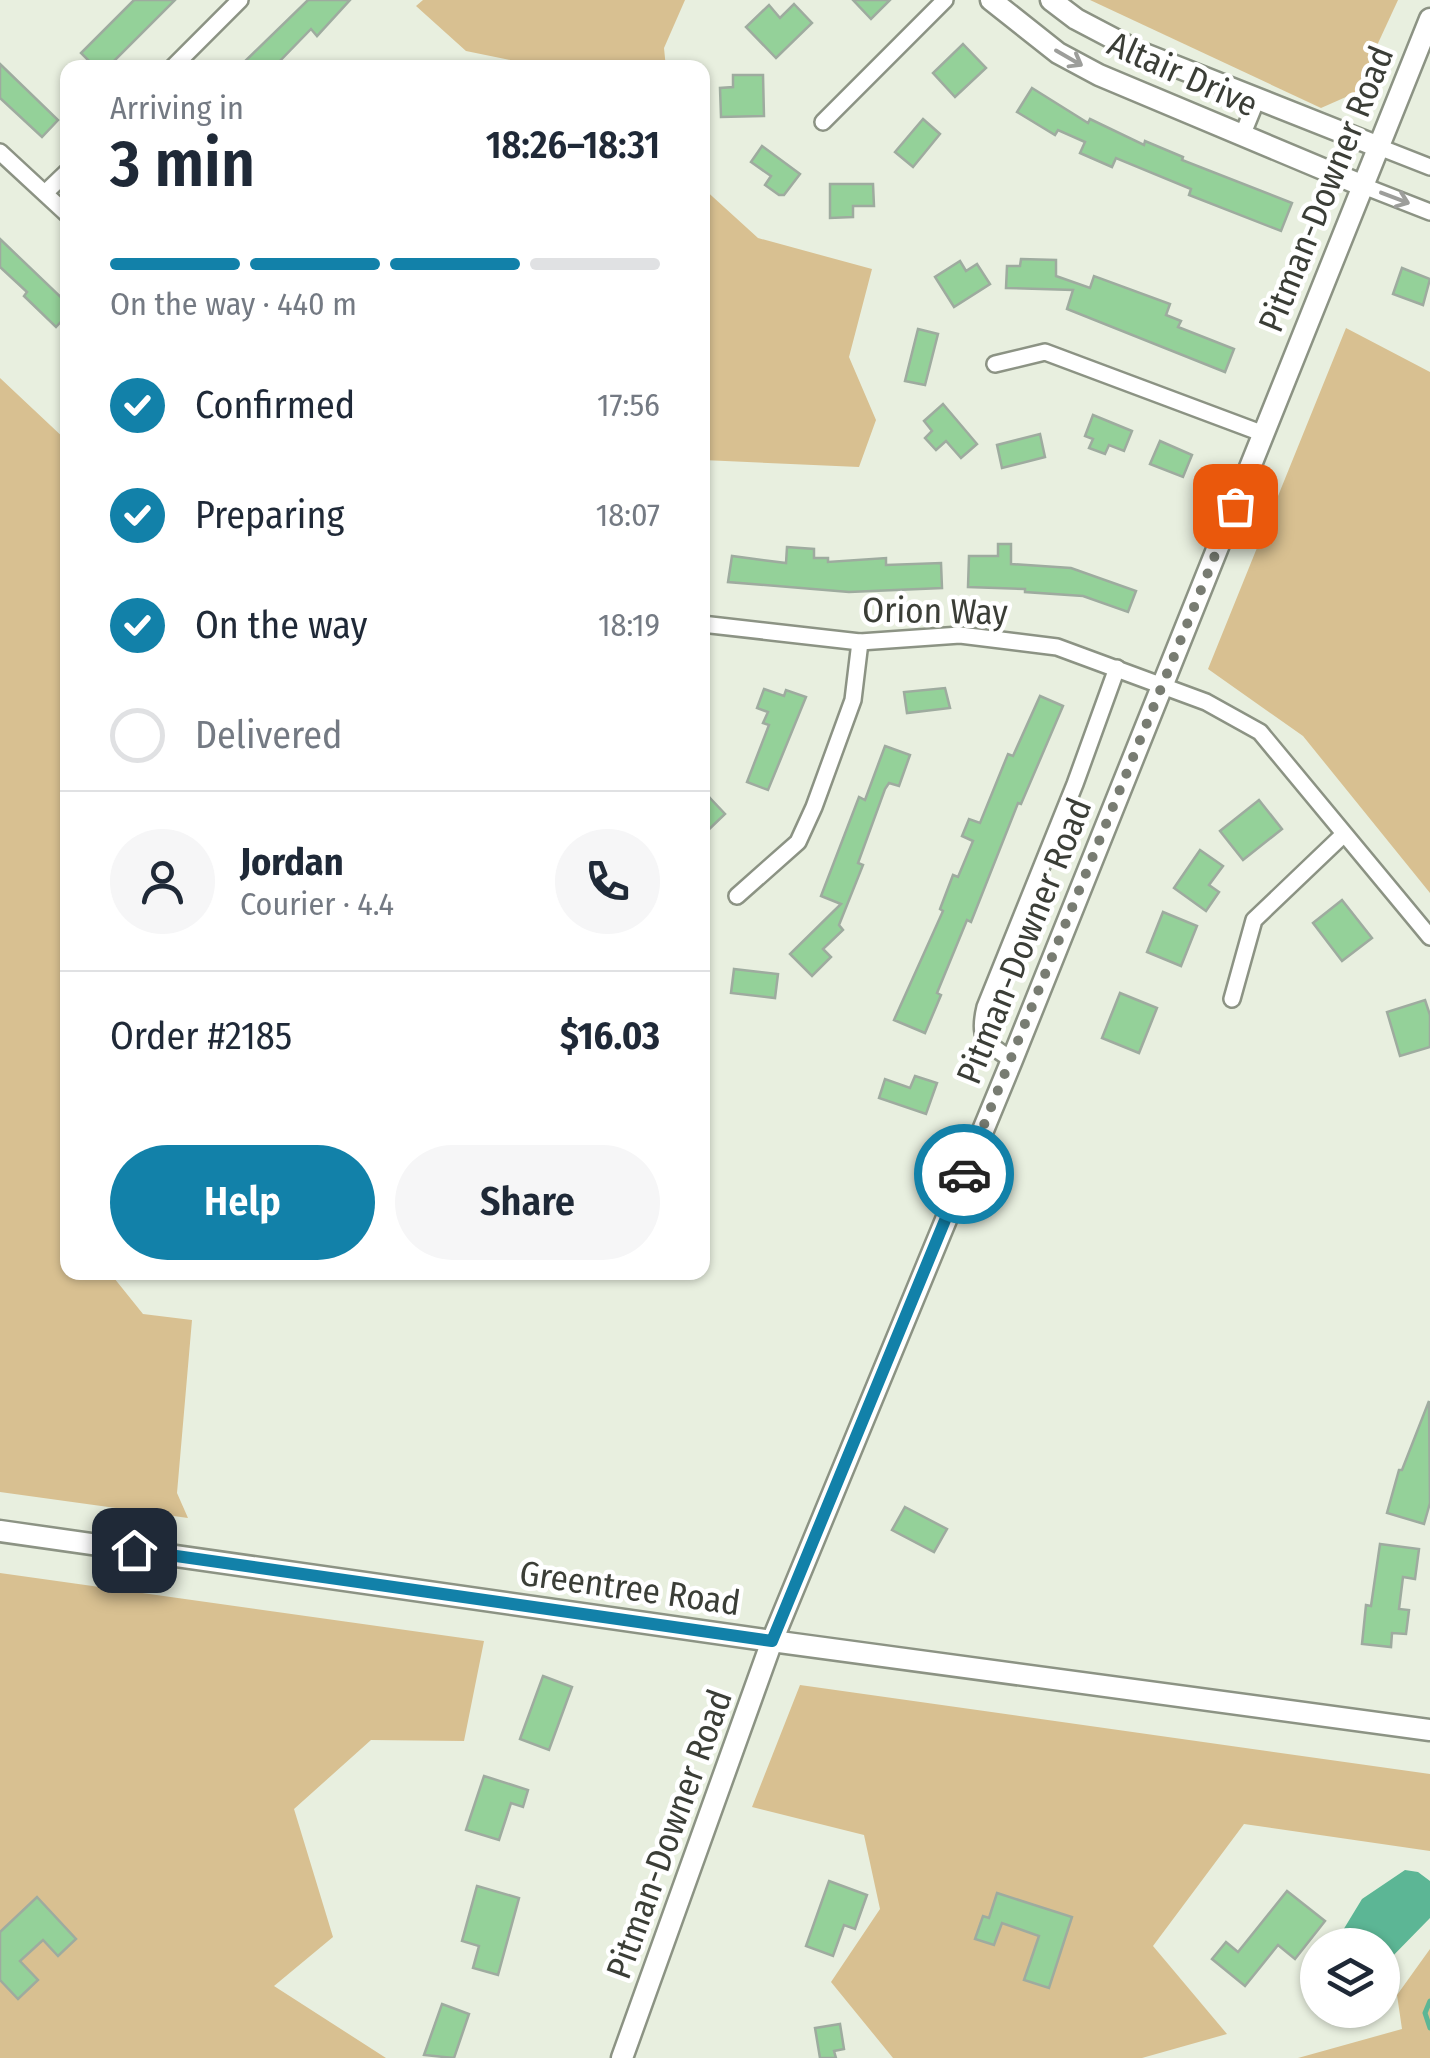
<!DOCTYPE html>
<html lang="en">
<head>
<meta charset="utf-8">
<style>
	:root { --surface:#fff; --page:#f6f6f7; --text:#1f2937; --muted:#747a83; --line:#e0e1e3; --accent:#1281a9 }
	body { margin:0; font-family:"Fira Sans Condensed",sans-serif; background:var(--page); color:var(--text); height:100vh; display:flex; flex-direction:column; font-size:38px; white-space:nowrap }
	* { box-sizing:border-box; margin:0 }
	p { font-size:32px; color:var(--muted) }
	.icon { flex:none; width:55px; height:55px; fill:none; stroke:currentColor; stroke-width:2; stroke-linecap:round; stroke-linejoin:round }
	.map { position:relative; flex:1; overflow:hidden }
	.drawer { position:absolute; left:60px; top:60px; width:650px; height:1220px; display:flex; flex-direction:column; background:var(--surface); border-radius:20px; box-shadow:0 2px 8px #0004 }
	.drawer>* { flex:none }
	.controls { position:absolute; left:1300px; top:1928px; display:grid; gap:20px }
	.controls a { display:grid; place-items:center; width:100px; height:100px; border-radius:50%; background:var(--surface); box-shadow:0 2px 8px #0004; font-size:50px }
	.pin { position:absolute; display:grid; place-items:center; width:85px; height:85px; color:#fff; margin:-42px; border-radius:20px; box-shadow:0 5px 15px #0006 }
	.courier { position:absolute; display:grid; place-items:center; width:100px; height:100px; margin:-50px; border:8px solid #1281a9; border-radius:50%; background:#fff; color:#222; box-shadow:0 2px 12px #0007 }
	.head em { font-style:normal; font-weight:600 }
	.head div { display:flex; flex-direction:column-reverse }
	.head { display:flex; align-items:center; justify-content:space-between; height:170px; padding:0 50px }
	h1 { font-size:65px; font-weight:600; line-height:75px }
	.bar { display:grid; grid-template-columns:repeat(4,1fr); gap:15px 10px; align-content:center; height:120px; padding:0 50px }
	.bar i { height:12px; border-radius:8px; background:var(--line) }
	.bar .selected { background:var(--accent) }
	.bar p { grid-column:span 4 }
	.line { display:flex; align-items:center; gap:25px; padding:0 50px; border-top:2px solid var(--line) }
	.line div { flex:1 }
	.round { display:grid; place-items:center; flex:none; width:105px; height:105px; border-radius:52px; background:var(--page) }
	ol { padding:0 50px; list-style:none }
	li { display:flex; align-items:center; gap:30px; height:110px }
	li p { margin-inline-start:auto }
	li .icon { padding:10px; border-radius:50%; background:var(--accent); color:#fff; stroke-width:4 }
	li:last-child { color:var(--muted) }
	li i { width:55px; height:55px; border:5px solid var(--line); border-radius:50% }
	.cta { display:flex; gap:20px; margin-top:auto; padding:20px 50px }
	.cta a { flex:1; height:115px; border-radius:60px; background:var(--accent); color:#fff; font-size:40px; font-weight:600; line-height:115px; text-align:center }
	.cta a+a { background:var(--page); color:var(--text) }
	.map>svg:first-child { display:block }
</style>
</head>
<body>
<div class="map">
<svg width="1430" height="2058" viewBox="0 0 1430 2058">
	<rect width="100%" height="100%" fill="#e8efdf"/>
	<!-- green -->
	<g fill="#d8c091">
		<path d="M 423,0 L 685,0 L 664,48 L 666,68 L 530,67 L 525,63 L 466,51 L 416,6 Z"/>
		<path d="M 1090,0 L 1398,0 L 1355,93 L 1321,108 Z"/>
		<path d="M 702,187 L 758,238 L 872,269 L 849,357 L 876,420 L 859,467 L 703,460 Z"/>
		<path d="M 1346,328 L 1430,372 L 1430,893 L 1303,736 L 1208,669 Z"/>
		<path d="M 0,378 L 67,441 L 68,1272 L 110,1273 L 143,1314 L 192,1320 L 177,1493 L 188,1518 L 0,1492 Z"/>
		<path d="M 0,1573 L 484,1641 L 464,1741 L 371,1740 L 294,1809 L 333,1937 L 274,1986 L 386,2058 L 0,2058 Z"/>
		<path d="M 800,1685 L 1430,1774 L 1430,1851 L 1244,1824 L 1153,1946 L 1227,2034 L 1142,2058 L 893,2058 L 831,1982 L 880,1909 L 864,1835 L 752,1807 Z"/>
		<path d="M 1430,1949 L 1430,2058 L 1298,2058 L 1402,2029 L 1397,1995 Z"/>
	</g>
	<!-- water -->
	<path fill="#5cb695" d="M 1405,1870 L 1418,1872 L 1430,1881 L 1430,1918 L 1383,1966 L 1382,1945 L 1334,1945 L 1362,1899 Z"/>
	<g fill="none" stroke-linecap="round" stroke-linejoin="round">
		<!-- stream -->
		<path stroke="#5cb695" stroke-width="5" d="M 1430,2001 L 1425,2013 L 1430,2028"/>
	</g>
	<!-- building -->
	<g fill="#94d199" stroke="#9eab9f" stroke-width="2.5">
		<path d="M 134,0 L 175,0 L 107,68 L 96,68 L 81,53 Z"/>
		<path d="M 308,0 L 350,0 L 317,36 L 311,29 L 273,68 L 238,68 Z"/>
		<path d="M 853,0 L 890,0 L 871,19 Z"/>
		<path d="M 794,4 L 812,23 L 776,58 L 746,27 L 769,5 L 780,18 Z"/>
		<path d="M 963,44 L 986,68 L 955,97 L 933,73 Z"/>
		<path d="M 0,64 L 58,120 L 42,137 L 0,98 Z"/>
		<path d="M 733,75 L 763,75 L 764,116 L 721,117 L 720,88 L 733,87 Z"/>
		<path d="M 1032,88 L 1088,123 L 1090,119 L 1144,145 L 1145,141 L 1183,157 L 1182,160 L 1292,203 L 1281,231 L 1189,195 L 1191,189 L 1116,158 L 1112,167 L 1080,153 L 1085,142 L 1058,130 L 1055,135 L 1017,112 Z"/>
		<path d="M 923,119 L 940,134 L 913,167 L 895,152 Z"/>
		<path d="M 762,146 L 800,174 L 784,195 L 779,195 L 765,185 L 771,176 L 751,162 Z"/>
		<path d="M 830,184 L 873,184 L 874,206 L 853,206 L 853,217 L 830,218 Z"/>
		<path d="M 0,239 L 68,304 L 68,314 L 56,327 L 24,296 L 27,292 L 0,267 Z"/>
		<path d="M 1021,259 L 1056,260 L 1056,276 L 1090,288 L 1094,276 L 1170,304 L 1166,315 L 1181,321 L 1178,327 L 1234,349 L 1225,372 L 1067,309 L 1073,290 L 1006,288 L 1007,266 L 1020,266 Z"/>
		<path d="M 960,261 L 966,271 L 977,264 L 990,284 L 954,307 L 935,277 Z"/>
		<path d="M 1402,268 L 1430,279 L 1423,305 L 1393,294 Z"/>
		<path d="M 918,329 L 938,334 L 925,385 L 905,381 Z"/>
		<path d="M 943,404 L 977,444 L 961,458 L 946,441 L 936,450 L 925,438 L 932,431 L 924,421 Z"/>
		<path d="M 1093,415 L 1132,431 L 1124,451 L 1109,445 L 1105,454 L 1089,448 L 1093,439 L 1085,436 Z"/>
		<path d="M 1040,434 L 1045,457 L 1002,468 L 997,445 Z"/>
		<path d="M 1160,441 L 1192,455 L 1183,477 L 1150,464 Z"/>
		<path d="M 998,544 L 1011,544 L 1011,564 L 1071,568 L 1136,591 L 1128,612 L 1083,596 L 1025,592 L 1025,589 L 968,587 L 969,556 L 998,556 Z"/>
		<path d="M 787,547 L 814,549 L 814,558 L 828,558 L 828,562 L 886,558 L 886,565 L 941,563 L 942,588 L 849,592 L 728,582 L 732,556 L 786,563 Z"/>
		<path d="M 945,688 L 950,708 L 907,713 L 904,692 Z"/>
		<path d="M 764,689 L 784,696 L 786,690 L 806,697 L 768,790 L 747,782 L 769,725 L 763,723 L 768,712 L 757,708 Z"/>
		<path d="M 1040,696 L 1063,706 L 1021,804 L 1018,803 L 971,922 L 967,920 L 937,993 L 941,995 L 925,1033 L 894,1020 L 943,911 L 940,909 L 953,875 L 958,877 L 973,841 L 962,836 L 969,819 L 980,823 L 1008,754 L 1013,756 Z"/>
		<path d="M 885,746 L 910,755 L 899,786 L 889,783 L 885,789 L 858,863 L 863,865 L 839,925 L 843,930 L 823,949 L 831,957 L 812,976 L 790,954 L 841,904 L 821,896 L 859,797 L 865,800 Z"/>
		<path d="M 710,798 L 725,814 L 702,836 L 702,805 Z"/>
		<path d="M 1259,800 L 1282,829 L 1243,860 L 1220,831 Z"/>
		<path d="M 1200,850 L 1223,866 L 1209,885 L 1219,892 L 1206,911 L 1174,888 Z"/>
		<path d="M 1342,900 L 1372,938 L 1342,961 L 1313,923 Z"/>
		<path d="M 1163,912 L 1197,926 L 1181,966 L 1147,952 Z"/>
		<path d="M 734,969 L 778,974 L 775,998 L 731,993 Z"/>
		<path d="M 1120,993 L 1157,1008 L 1139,1053 L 1102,1038 Z"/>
		<path d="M 1425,1000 L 1430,1015 L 1430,1047 L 1400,1056 L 1387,1012 Z"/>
		<path d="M 915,1076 L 937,1083 L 926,1114 L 879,1098 L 885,1079 L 910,1088 Z"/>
		<path d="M 1429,1401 L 1430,1503 L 1424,1524 L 1387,1513 L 1399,1470 L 1402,1470 Z"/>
		<path d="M 905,1507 L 947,1529 L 934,1552 L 892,1530 Z"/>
		<path d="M 1380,1544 L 1419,1549 L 1415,1579 L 1403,1577 L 1399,1609 L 1409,1610 L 1406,1634 L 1392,1633 L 1391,1647 L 1362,1644 L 1366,1605 L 1371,1606 Z"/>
		<path d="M 543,1676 L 572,1687 L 549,1750 L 520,1739 Z"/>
		<path d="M 484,1776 L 528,1790 L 523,1807 L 511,1803 L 499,1840 L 466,1830 Z"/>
		<path d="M 829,1881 L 867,1895 L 855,1929 L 844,1925 L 833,1956 L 806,1946 Z"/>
		<path d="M 477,1886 L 519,1898 L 498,1975 L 473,1968 L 479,1946 L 462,1941 Z"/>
		<path d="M 1287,1891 L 1325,1921 L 1295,1959 L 1278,1945 L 1245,1986 L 1212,1959 L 1226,1942 L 1238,1952 Z"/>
		<path d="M 997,1893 L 1072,1917 L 1049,1988 L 1024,1980 L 1039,1936 L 1002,1923 L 994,1945 L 975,1939 L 983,1916 L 989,1918 Z"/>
		<path d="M 37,1897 L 76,1939 L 58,1956 L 43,1940 L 20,1961 L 38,1980 L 18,1999 L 0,1980 L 0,1932 Z"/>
		<path d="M 442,2004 L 469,2014 L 454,2058 L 424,2055 Z"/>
		<path d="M 840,2024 L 844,2049 L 834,2051 L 836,2058 L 820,2058 L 815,2028 Z"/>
	</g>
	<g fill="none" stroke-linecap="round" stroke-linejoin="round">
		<defs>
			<g id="minor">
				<path d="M 172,68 L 240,0"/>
				<path d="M 823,122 L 945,0"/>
				<path d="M 1242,136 L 1257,99"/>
				<path d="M 1379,147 L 1430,167"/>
				<path d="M 0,152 L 68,215"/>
				<path d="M 1361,185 L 1430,212"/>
				<path d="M 45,193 L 68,171"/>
				<path d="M 995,364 L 1045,352 L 1264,434"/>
				<path d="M 702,624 L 860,642 L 960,635 L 1057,647 L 1206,702 L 1260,732 L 1430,937"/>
				<path d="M 737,896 L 798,842 L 814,807 L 853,700 L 860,642"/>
				<path d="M 1232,999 L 1254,920 L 1343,835"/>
				<path d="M 1012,1060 C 986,1042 977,1041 985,1007 L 1075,784 L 1117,668"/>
			</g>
			<g id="tertiary">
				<path d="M 991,0 L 1058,53 L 1099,75 L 1361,185"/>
				<path d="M 1051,0 L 1076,19 L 1137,51 L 1379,147"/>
				<path d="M 0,1531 L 772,1641 L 1430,1730"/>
				<path d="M 622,2058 L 772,1641 L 1012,1060 L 1430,19"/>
			</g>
		</defs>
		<!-- minor casing -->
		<use href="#minor" stroke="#8c9384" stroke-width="20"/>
		<!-- tertiary casing -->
		<use href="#tertiary" stroke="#8c9384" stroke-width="25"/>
		<!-- minor -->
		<use href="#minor" stroke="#fff" stroke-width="15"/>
		<!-- tertiary -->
		<use href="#tertiary" stroke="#fff" stroke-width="20"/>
	</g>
	<!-- one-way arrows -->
	<defs><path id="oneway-shaft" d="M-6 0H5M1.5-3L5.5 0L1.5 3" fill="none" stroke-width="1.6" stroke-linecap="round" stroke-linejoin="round" transform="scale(2.5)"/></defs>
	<g stroke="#9d9e9b">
		<use href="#oneway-shaft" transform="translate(1069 58) rotate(30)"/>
		<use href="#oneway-shaft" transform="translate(1395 198) rotate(21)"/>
	</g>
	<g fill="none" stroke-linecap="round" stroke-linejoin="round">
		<!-- done -->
		<path stroke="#787c72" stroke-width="10" stroke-dasharray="0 18" d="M 964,1174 L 1235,506"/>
		<!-- route -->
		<path stroke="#1281a9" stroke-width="12" d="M 134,1550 L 772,1641 L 964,1174"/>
	</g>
	<g text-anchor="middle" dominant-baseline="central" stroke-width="9" stroke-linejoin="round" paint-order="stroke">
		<!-- street labels -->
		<g font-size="35" fill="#3b3e37" stroke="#fff">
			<text transform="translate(1183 74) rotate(24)">Altair Drive</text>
			<text transform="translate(1326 189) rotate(-68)">Pitman-Downer Road</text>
			<text transform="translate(935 611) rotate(1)">Orion Way</text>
			<text transform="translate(1024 941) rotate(-68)">Pitman-Downer Road</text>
			<text transform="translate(630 1588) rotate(8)">Greentree Road</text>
			<text transform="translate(669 1834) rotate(-70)">Pitman-Downer Road</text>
		</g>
	</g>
</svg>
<div class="controls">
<a><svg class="icon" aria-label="layers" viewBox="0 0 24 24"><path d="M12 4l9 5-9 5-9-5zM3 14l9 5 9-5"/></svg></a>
</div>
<div class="pin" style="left:1235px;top:506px;background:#ea580c"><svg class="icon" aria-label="bag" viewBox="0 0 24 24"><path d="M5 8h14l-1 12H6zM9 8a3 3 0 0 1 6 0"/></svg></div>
<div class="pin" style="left:134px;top:1550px;background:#1f2937"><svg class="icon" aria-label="home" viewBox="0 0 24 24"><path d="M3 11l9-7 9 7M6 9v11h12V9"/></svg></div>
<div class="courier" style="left:964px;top:1174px"><svg class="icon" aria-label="car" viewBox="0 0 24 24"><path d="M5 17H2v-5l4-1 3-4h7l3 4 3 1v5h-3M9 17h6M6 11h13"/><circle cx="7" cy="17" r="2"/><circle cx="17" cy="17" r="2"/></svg></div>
<section class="drawer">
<div class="head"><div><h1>3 min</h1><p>Arriving in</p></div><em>18:26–18:31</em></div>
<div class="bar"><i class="selected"></i><i class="selected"></i><i class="selected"></i><i></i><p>On the way · 440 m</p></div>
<ol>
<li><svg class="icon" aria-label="check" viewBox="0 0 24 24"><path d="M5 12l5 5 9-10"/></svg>Confirmed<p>17:56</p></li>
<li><svg class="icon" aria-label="check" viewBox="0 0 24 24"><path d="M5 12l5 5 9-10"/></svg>Preparing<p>18:07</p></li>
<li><svg class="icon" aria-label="check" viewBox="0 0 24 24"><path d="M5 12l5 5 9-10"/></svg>On the way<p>18:19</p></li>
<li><i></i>Delivered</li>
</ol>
<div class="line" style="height:180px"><a class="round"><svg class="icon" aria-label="person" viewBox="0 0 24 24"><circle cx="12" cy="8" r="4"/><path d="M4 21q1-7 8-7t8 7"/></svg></a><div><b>Jordan</b><p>Courier · 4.4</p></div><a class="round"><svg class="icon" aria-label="phone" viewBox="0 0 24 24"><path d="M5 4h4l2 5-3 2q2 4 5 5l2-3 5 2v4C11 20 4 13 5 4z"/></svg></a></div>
<div class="line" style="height:130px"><div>Order #2185</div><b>$16.03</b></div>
<div class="cta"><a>Help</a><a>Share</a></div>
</section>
</div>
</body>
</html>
